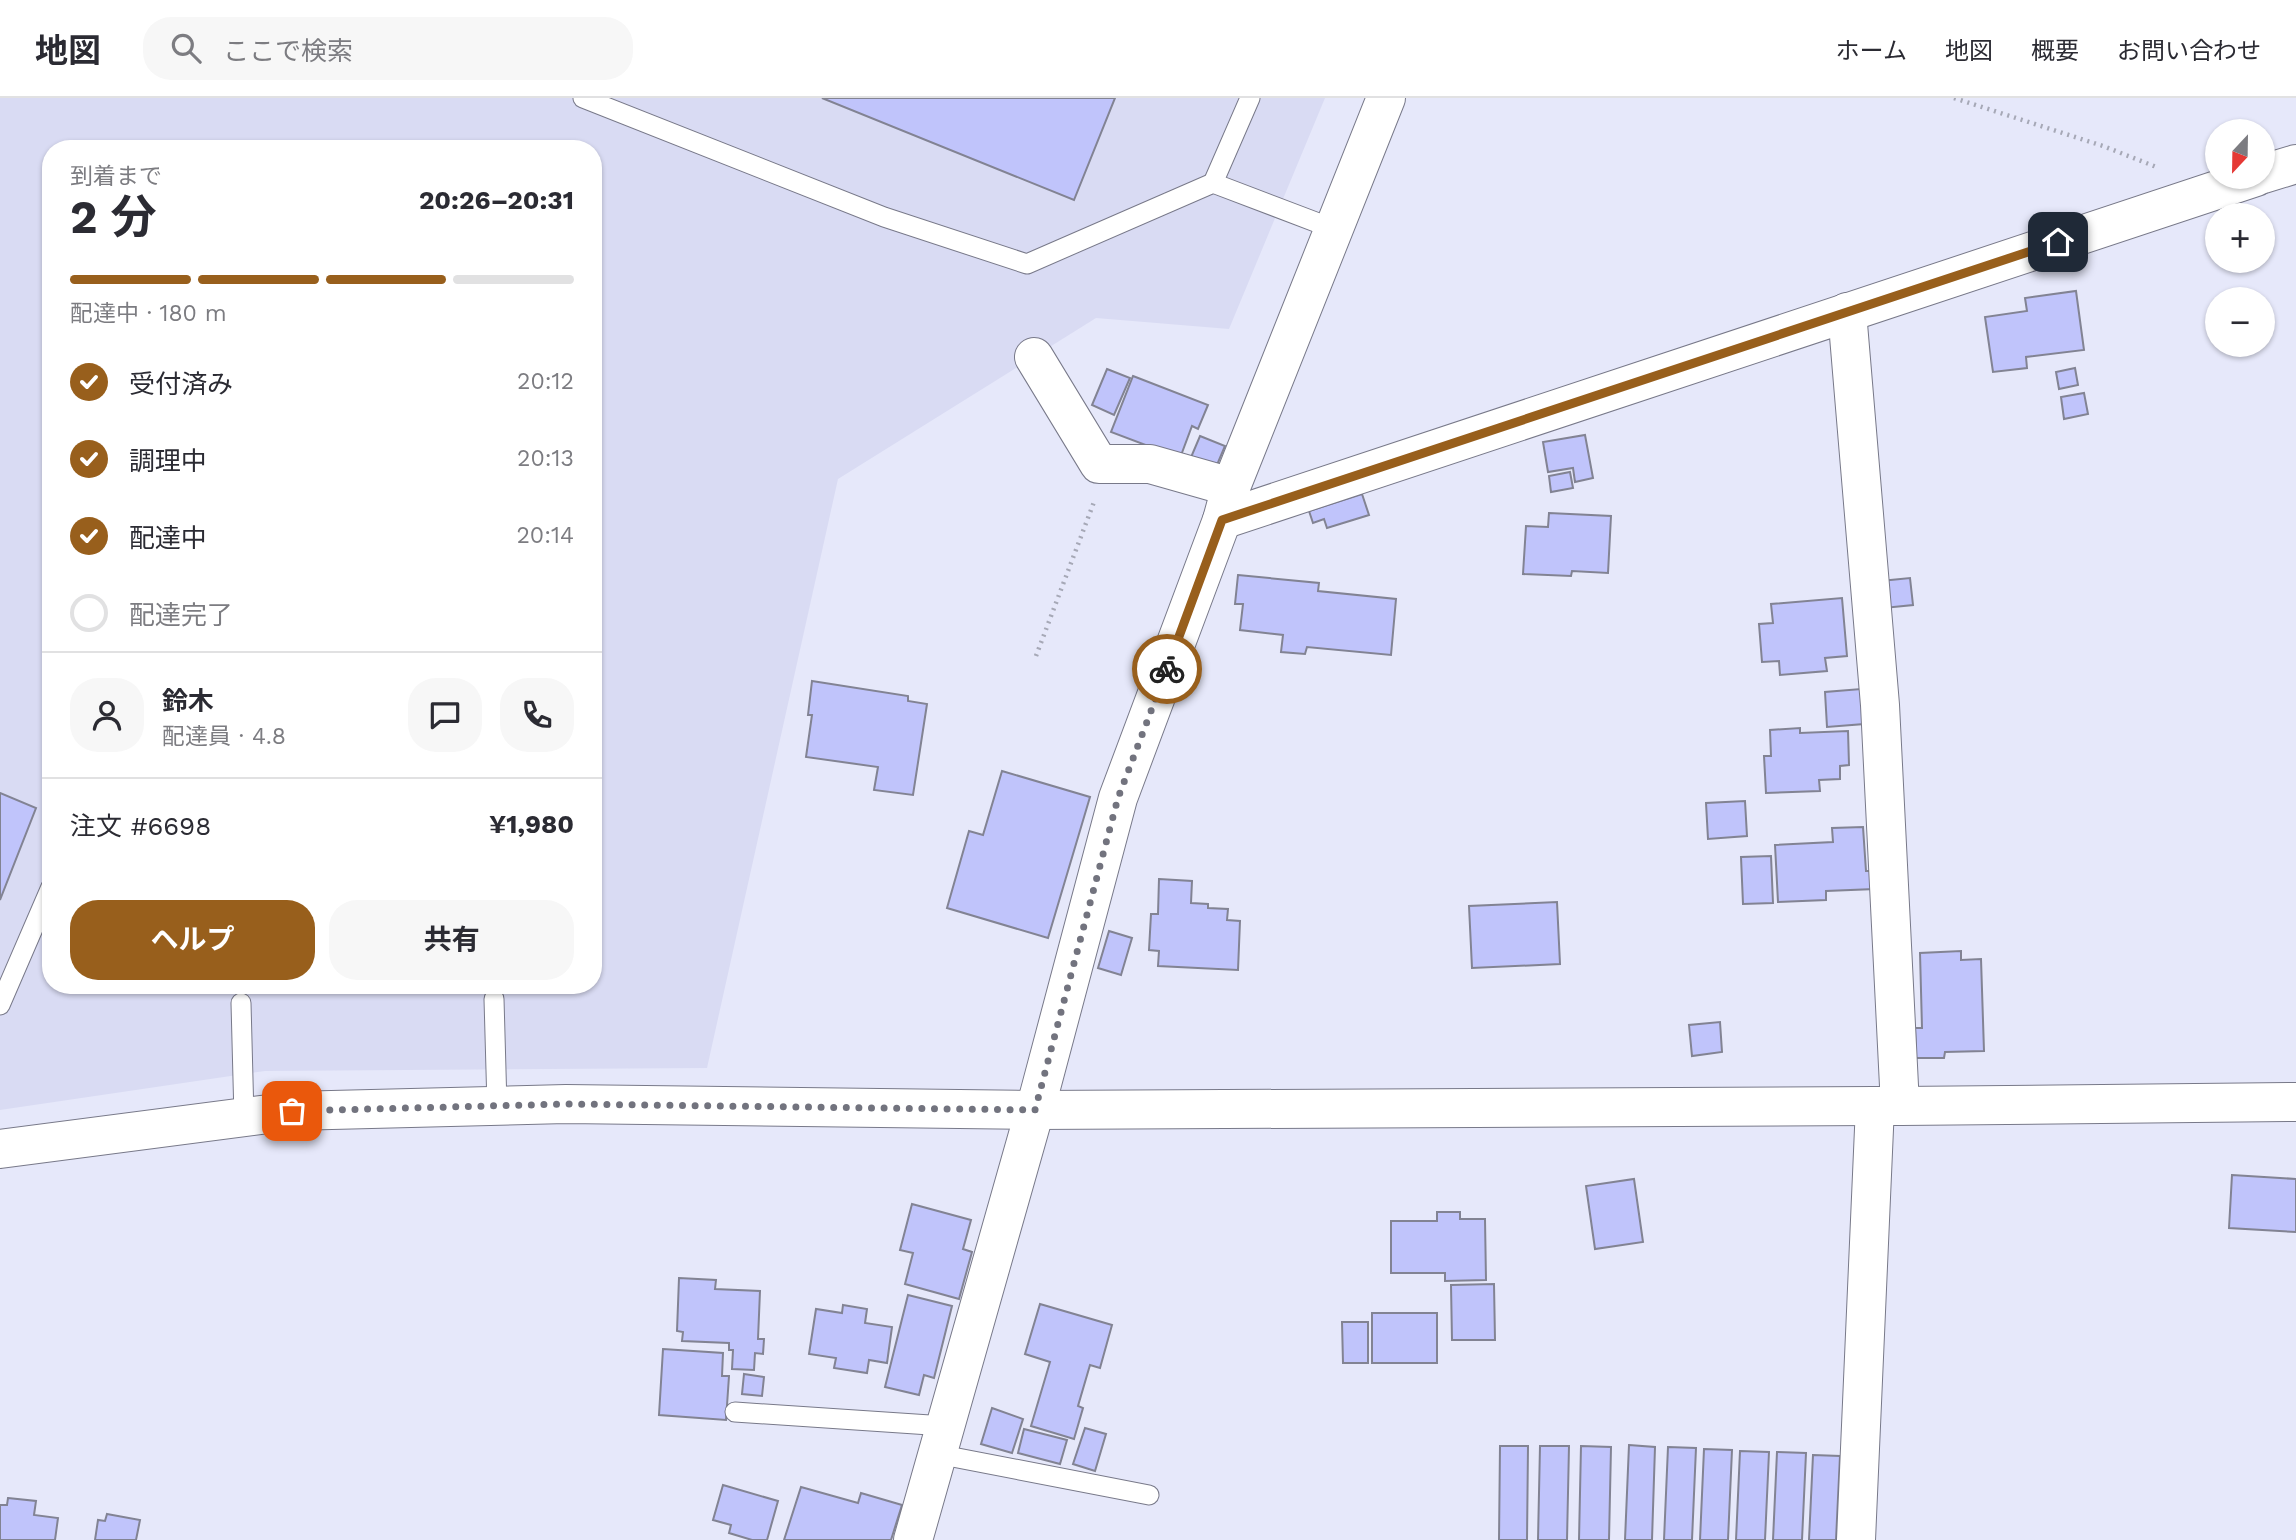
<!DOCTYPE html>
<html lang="ja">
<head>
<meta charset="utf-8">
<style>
	:root { --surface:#fff; --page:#f7f7f7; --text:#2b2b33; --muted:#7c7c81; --line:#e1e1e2; --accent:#985f1c }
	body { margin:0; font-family:"Work Sans","Noto Sans JP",sans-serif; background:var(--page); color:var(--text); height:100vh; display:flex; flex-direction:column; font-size:26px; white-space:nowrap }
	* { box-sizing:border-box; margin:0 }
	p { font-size:23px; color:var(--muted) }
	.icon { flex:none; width:38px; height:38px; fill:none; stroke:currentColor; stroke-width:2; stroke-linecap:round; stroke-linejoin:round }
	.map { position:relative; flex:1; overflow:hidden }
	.details { position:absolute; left:42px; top:42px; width:560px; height:854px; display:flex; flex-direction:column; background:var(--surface); border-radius:28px; box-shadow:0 2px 5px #0004 }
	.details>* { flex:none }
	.needle { width:46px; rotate:202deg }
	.fabs { position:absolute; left:2205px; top:21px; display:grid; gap:14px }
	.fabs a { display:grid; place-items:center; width:70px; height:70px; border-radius:50%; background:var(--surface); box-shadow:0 2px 5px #0004; font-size:35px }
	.pin { position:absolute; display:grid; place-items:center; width:60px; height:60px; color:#fff; margin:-30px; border-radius:14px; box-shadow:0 4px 10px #0006 }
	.courier { position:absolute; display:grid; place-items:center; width:70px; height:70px; margin:-35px; border:5px solid #985f1c; border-radius:50%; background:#fff; color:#222; box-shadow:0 2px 9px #0007 }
	.overview em { font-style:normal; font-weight:700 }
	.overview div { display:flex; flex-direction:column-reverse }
	.overview { display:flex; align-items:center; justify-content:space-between; height:119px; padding:0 28px }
	h1 { font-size:46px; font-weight:700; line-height:52px }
	.bar { display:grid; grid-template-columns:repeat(4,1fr); gap:10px 7px; align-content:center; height:84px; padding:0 28px }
	.bar i { height:9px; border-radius:5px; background:var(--line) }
	.bar .on { background:var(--accent) }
	.bar p { grid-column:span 4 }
	.line { display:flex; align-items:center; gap:18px; padding:0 28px; border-top:2px solid var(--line) }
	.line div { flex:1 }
	.round { display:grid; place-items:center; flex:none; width:74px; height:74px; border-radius:28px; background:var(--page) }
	ol { padding:0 28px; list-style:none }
	li { display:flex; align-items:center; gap:21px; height:77px }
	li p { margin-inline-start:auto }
	li .icon { padding:7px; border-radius:50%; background:var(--accent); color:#fff; stroke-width:4 }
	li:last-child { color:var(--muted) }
	li i { width:38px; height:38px; border:4px solid var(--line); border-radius:50% }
	.action { display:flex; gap:14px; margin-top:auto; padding:14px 28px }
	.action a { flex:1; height:80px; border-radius:28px; background:var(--accent); color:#fff; font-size:28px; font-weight:700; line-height:80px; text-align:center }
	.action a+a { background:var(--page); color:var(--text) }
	header { display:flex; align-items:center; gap:42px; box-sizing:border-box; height:98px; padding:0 35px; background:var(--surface); border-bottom:2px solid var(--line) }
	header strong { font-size:33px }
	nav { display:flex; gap:38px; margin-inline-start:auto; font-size:24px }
	.search { width:490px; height:63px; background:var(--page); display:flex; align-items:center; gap:18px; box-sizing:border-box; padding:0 24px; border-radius:28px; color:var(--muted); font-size:26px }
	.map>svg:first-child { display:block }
</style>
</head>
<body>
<header>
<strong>地図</strong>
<div class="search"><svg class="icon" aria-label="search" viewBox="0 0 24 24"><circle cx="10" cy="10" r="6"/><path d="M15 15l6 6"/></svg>ここで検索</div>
<nav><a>ホーム</a><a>地図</a><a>概要</a><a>お問い合わせ</a></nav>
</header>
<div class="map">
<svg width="2296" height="1442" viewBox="0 0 2296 1442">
	<rect width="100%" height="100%" fill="#e6e8fa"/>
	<!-- built -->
	<path fill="#d9dbf3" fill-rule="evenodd" d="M 0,0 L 1325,0 L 1229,231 L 1096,220 L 838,381 L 707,970 L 265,973 L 0,1012 ZM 51,51 L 593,51 L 593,887 L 51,887 Z"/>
	<!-- building -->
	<g fill="#c0c4fb" stroke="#828393" stroke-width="2">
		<path d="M 822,0 L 1115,0 L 1074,102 Z"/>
		<path d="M 2076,193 L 2084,252 L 2026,259 L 2027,270 L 1993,274 L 1985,219 L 2027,213 L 2025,200 Z"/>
		<path d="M 2075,270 L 2078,287 L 2059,291 L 2056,274 Z"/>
		<path d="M 1107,271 L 1130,280 L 1114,317 L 1092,307 Z"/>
		<path d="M 1133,278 L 1208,307 L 1198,331 L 1192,328 L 1180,360 L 1111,334 Z"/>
		<path d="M 2084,295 L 2088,316 L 2064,321 L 2061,299 Z"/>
		<path d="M 1585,337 L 1593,380 L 1575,384 L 1573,370 L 1548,374 L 1543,344 Z"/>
		<path d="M 1200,338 L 1225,348 L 1214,374 L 1189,364 Z"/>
		<path d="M 1570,374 L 1573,390 L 1551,394 L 1549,378 Z"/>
		<path d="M 1362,396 L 1369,417 L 1327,430 L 1324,421 L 1313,425 L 1309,413 Z"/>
		<path d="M 1549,415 L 1611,418 L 1608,475 L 1572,473 L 1571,478 L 1523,476 L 1526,428 L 1548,429 Z"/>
		<path d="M 1238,477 L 1319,485 L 1318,493 L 1396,501 L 1391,557 L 1307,549 L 1305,556 L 1281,554 L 1283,537 L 1240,532 L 1243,506 L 1235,506 Z"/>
		<path d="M 1910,480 L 1913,507 L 1884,510 L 1881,483 Z"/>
		<path d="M 1842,500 L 1847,558 L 1825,560 L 1827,573 L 1780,577 L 1779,563 L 1762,564 L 1759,526 L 1773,525 L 1771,506 Z"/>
		<path d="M 812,583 L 908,598 L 908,603 L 927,606 L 913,697 L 874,692 L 878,669 L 806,659 L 812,617 L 808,617 Z"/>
		<path d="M 1861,591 L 1864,626 L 1827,629 L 1825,594 Z"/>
		<path d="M 1800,630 L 1800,635 L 1848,633 L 1849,667 L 1840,668 L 1840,681 L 1819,682 L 1820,693 L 1766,695 L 1764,658 L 1771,658 L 1770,632 Z"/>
		<path d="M 1002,673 L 1090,699 L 1048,840 L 947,810 L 969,733 L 983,737 Z"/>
		<path d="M 0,695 L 36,710 L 0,802 Z"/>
		<path d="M 1745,703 L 1747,738 L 1708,741 L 1706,705 Z"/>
		<path d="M 1863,729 L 1866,773 L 1874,773 L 1875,791 L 1826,793 L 1826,802 L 1778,804 L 1775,747 L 1833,744 L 1832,730 Z"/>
		<path d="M 1771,758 L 1773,805 L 1743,806 L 1741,759 Z"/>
		<path d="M 1159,781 L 1192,783 L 1191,805 L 1208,806 L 1208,810 L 1228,811 L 1227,822 L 1240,823 L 1238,872 L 1158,868 L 1159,853 L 1149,852 L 1151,816 L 1158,816 Z"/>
		<path d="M 1557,804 L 1560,866 L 1472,870 L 1469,808 Z"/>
		<path d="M 1109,833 L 1132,840 L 1121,877 L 1098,870 Z"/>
		<path d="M 1961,853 L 1961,862 L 1981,861 L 1984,953 L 1945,954 L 1944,960 L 1916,960 L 1915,930 L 1922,930 L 1920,855 Z"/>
		<path d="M 1720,924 L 1722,954 L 1692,958 L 1689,927 Z"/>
		<path d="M 2232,1077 L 2296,1081 L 2296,1134 L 2229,1130 Z"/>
		<path d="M 1634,1081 L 1643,1144 L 1595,1151 L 1586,1088 Z"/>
		<path d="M 912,1106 L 971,1122 L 963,1151 L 972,1154 L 959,1201 L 905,1186 L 913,1155 L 900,1152 Z"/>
		<path d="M 1437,1114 L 1460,1114 L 1460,1121 L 1485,1121 L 1486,1182 L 1445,1183 L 1445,1175 L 1391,1175 L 1391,1123 L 1437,1123 Z"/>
		<path d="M 679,1180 L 716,1182 L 715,1191 L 760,1193 L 758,1241 L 764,1241 L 763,1256 L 755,1255 L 754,1272 L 732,1271 L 733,1252 L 729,1252 L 729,1245 L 682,1243 L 683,1234 L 677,1233 Z"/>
		<path d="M 1494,1186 L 1495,1242 L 1452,1242 L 1451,1187 Z"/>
		<path d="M 908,1197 L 952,1208 L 934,1280 L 924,1277 L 919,1297 L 885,1289 Z"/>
		<path d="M 1040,1206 L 1112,1227 L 1100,1270 L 1090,1267 L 1078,1308 L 1083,1310 L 1074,1341 L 1031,1328 L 1050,1264 L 1025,1256 Z"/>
		<path d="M 843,1207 L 867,1211 L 865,1225 L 892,1229 L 887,1265 L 869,1262 L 867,1275 L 834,1270 L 836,1260 L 809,1256 L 816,1211 L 842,1215 Z"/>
		<rect x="1372" y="1215" width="65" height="50"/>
		<path d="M 1342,1224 L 1368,1224 L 1368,1265 L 1343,1265 Z"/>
		<path d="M 663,1251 L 723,1255 L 722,1278 L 729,1278 L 726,1322 L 659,1317 Z"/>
		<path d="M 744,1276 L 764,1279 L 762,1298 L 742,1296 Z"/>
		<path d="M 992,1310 L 1023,1321 L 1012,1355 L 981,1346 Z"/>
		<path d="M 1085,1330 L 1106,1336 L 1095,1373 L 1073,1366 Z"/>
		<path d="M 1024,1331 L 1067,1342 L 1060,1366 L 1018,1355 Z"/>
		<path d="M 1629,1347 L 1655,1349 L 1652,1442 L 1625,1442 Z"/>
		<path d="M 1500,1348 L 1528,1348 L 1527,1442 L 1499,1442 Z"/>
		<path d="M 1540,1348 L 1569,1348 L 1567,1442 L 1538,1442 Z"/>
		<path d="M 1581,1348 L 1611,1349 L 1609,1442 L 1579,1442 Z"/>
		<path d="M 1668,1349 L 1696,1350 L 1692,1442 L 1664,1442 Z"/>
		<path d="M 1704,1351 L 1732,1352 L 1728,1442 L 1700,1442 Z"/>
		<path d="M 1740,1353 L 1769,1354 L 1765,1442 L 1736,1442 Z"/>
		<path d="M 1777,1354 L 1806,1355 L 1802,1442 L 1773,1442 Z"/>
		<path d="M 1813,1357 L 1840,1358 L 1836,1442 L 1809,1442 Z"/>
		<path d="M 723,1387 L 778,1403 L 767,1442 L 752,1442 L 729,1435 L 731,1427 L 713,1422 Z"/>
		<path d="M 801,1389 L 858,1405 L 861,1395 L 902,1407 L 891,1442 L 784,1442 Z"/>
		<path d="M 8,1400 L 36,1403 L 34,1417 L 58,1420 L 55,1442 L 0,1442 L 0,1407 L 7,1407 Z"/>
		<path d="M 107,1416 L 140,1422 L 136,1442 L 95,1442 L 98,1422 L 105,1423 Z"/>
	</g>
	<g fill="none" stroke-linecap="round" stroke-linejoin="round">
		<defs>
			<g id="service">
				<path d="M 583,0 L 884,119 L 1027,166 L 1213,85 L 1334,131"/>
				<path d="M 1213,85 L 1250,0"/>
				<path d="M 494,901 L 497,1008"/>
				<path d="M 241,905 L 244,1019"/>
				<path d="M 0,907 L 51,789"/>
				<path d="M 735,1314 L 945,1328"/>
				<path d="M 937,1356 L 1149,1397"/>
			</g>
			<g id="minor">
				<path d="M 2263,76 L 2296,66"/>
				<path d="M 1847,214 L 1880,607 L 1900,1008 L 1875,1008 L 1856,1442"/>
				<path d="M 1034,259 L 1099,366 L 1150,366 L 1231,389"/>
				<path d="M 1222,422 L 2256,79"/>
				<path d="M 913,1442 L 1035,1012"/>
			</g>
			<g id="tertiary">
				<path d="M 1900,1008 L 2296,1004"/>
				<path d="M 1035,1012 L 1118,700 L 1222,422 L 1231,389 L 1386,0"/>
				<path d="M 0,1051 L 292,1013 L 566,1006 L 1035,1012 L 1875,1008"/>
			</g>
		</defs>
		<!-- service casing -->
		<use href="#service" stroke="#787989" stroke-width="21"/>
		<!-- minor casing -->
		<use href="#minor" stroke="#787989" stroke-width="40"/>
		<!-- tertiary casing -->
		<use href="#tertiary" stroke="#787989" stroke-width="40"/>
		<!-- path -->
		<g stroke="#a6a8b6" stroke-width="4.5" stroke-dasharray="2 5" stroke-linecap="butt">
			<path d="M 1954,0 L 2103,48 L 2159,70"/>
			<path d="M 1036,558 L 1094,404"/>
		</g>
		<!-- service -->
		<use href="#service" stroke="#fff" stroke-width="19"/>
		<!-- minor -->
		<use href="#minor" stroke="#fff" stroke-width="38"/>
		<!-- tertiary -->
		<use href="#tertiary" stroke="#fff" stroke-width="38"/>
	</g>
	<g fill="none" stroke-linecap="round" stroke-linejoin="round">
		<!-- done -->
		<path stroke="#72737e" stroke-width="7" stroke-dasharray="0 12.6" d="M 292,1013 L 566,1006 L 1035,1012 L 1118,700 L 1167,571"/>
		<!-- route -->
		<path stroke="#985f1c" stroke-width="9" d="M 1167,571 L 1222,422 L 2058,144"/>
	</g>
</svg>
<div class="fabs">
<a><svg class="needle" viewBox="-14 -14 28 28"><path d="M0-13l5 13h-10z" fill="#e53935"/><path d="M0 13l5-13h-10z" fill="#7c7c81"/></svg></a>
<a>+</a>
<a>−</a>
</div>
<div class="pin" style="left:292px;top:1013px;background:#ea580c"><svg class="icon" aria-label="bag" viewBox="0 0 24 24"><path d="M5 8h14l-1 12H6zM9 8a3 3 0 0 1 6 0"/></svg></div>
<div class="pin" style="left:2058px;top:144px;background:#1f2937"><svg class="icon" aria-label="home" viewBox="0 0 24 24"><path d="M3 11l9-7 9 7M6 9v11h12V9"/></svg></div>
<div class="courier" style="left:1167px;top:571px"><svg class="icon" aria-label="bike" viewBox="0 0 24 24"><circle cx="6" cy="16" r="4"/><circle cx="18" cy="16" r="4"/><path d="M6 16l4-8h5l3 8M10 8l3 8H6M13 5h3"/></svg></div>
<section class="details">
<div class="overview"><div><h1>2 分</h1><p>到着まで</p></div><em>20:26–20:31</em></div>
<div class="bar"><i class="on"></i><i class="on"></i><i class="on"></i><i></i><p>配達中 · 180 m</p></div>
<ol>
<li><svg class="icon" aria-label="check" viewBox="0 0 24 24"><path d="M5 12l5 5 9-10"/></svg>受付済み<p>20:12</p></li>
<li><svg class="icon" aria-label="check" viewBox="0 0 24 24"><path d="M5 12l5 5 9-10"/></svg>調理中<p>20:13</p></li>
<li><svg class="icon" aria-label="check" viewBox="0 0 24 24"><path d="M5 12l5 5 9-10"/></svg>配達中<p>20:14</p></li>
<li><i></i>配達完了</li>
</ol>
<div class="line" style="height:126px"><a class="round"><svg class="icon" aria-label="person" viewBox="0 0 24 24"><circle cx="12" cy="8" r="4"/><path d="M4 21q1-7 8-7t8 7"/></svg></a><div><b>鈴木</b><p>配達員 · 4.8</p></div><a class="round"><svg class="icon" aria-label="chat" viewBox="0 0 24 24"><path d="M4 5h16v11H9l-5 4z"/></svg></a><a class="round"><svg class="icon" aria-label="phone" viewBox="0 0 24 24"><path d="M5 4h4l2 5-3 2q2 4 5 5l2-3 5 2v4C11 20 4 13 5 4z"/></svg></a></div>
<div class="line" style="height:91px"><div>注文 #6698</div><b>¥1,980</b></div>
<div class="action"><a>ヘルプ</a><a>共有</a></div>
</section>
</div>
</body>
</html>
